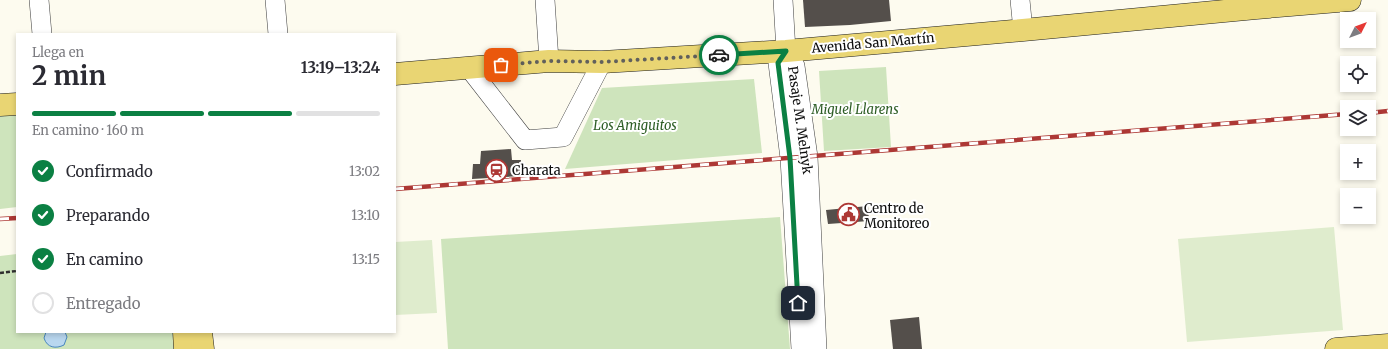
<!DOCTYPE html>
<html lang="es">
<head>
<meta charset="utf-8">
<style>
	:root { --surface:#fff; --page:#f7f7f7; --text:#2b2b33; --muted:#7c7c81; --line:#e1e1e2; --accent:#0b8043 }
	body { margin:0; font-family:Merriweather,serif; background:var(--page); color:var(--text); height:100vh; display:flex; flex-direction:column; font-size:15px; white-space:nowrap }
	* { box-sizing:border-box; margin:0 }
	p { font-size:13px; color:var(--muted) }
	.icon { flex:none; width:22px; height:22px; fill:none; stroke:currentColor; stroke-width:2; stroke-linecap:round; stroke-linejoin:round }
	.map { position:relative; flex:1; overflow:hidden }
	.panel { position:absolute; left:16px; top:33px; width:380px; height:300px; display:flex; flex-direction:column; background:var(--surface); border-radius:0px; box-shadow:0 2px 6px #0003 }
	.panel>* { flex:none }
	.needle { width:26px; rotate:48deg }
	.tools { position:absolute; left:1340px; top:12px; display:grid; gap:8px }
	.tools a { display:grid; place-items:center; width:36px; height:36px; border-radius:0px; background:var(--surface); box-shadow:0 2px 6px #0003; font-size:20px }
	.pin { position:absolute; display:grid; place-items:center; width:34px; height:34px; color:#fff; margin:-17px; border-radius:8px; box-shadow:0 2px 6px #0006 }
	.courier { position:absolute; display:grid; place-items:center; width:40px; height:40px; margin:-20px; border:3px solid #0b8043; border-radius:50%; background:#fff; color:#222; box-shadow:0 1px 5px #0007 }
	.headline em { font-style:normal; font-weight:700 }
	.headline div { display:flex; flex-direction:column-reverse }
	.headline { display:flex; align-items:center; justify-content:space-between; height:68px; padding:0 16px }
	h1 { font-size:26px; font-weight:700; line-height:30px }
	.bar { display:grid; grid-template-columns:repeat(4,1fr); gap:6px 4px; align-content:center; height:48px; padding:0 16px }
	.bar i { height:5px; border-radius:3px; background:var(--line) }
	.bar .on { background:var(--accent) }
	.bar p { grid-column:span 4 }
	ol { padding:0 16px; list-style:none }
	li { display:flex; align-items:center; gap:12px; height:44px }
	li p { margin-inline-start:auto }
	li .icon { padding:4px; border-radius:50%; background:var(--accent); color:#fff; stroke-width:4 }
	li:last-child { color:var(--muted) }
	li i { width:22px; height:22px; border:2px solid var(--line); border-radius:50% }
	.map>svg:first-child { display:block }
</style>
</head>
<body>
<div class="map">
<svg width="1388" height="349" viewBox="0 0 1388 349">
	<rect width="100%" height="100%" fill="#fdfbef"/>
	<!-- green -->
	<g fill="#cee4bc">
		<path d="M 886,67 L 891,147 L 824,151 L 819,71 Z"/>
		<path d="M 754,79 L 762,153 L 565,169 L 602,88 Z"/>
		<path d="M 17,115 L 17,207 L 0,209 L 0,116 Z"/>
		<path d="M 780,217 L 790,349 L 448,349 L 441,239 Z"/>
		<path d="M 17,254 L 17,332 L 178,332 L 180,349 L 0,349 L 0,256 Z"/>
	</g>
	<!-- pitch -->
	<g fill="#dfeccd">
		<path d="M 1334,227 L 1343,330 L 1187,342 L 1178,239 Z"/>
		<path d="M 432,240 L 437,313 L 395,315 L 395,242 Z"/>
	</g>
	<!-- water -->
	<path fill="#b9d7ef" stroke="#4987be" d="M 46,332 L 65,332 L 67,337 L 64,345 C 56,349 47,348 44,338 Z"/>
	<!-- building -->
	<g fill="#544f4b">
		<path d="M 803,0 L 889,0 L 891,21 L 850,25 L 805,27 Z"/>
		<path d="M 511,149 L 512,160 L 521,160 L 520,176 L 472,179 L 473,164 L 480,164 L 481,151 Z"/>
		<path d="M 868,206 L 869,221 L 828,224 L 826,210 Z"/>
		<path d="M 919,317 L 922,349 L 893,349 L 890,320 Z"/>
	</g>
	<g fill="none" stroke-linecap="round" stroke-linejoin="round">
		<defs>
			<g id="minor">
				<path d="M 39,0 L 42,34"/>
				<path d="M 275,0 L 278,34"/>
				<path d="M 545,0 L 549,61"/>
				<path d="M 783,0 L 786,51"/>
				<path d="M 1020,0 L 1023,30"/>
				<path d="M 786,51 L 795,66 L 808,157 L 817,349"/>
				<path d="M 786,51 L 778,63 L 790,158 L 801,349"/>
				<path d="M 469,68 L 525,140 L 563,137 L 602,62"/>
			</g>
			<g id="major">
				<path d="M 395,74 L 549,61 L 602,62 L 786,51 L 1023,30 L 1256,8 L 1350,0"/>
				<path d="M 0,105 L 17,104"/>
				<path d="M 184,332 L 185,349"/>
				<path d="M 201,332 L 203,349"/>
				<path d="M 1336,349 L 1388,345"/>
			</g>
		</defs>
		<!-- minor casing -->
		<use href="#minor" stroke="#404040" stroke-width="20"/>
		<!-- major casing -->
		<use href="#major" stroke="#1e1e1e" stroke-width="23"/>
		<!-- path -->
		<path stroke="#2f2f2f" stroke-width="2.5" stroke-dasharray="4 2" stroke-linecap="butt" d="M 0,273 L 17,271"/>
		<!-- minor -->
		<use href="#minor" stroke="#fff" stroke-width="19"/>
		<!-- major -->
		<use href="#major" stroke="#e9d573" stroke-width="22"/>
		<defs>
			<g id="rail">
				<path d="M 1369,113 L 1388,111"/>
				<path d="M 395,189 L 1347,114"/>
				<path d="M 0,219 L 17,218"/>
			</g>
		</defs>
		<!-- rail casing -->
		<use href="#rail" stroke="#ad3835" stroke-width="4.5"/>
		<!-- rail -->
		<use href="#rail" stroke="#fff" stroke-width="3" stroke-dasharray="9" stroke-linecap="butt"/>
	</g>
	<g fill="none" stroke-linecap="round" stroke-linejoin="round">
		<!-- done -->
		<path stroke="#61605c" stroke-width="4" stroke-dasharray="0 7.2" d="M 501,65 L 549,61 L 602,62 L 719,55"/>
		<!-- route -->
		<path stroke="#0b8043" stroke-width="5" d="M 719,55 L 786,51 L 778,63 L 790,158 L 798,303"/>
	</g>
	<!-- icons -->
	<defs>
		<symbol id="station-ring" viewBox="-11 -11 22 22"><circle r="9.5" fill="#fff" stroke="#ad3835" stroke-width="1.5"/><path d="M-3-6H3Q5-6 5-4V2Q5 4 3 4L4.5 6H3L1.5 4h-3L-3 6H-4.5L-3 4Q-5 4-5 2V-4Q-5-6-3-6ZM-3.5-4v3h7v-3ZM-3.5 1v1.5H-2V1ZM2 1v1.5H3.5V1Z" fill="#ad3835"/></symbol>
		<symbol id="civic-ring" viewBox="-11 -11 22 22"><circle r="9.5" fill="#fff" stroke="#ad3835" stroke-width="1.5"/><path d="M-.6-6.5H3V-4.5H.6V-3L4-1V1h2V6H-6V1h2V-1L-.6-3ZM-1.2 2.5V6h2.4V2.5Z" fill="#ad3835"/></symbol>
	</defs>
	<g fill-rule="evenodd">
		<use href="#station-ring" x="484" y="158" width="25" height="25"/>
		<use href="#civic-ring" x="836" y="202" width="25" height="25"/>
	</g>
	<g text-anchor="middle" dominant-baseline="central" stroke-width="4" stroke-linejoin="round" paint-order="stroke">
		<!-- street labels -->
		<g font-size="13" fill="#0d0d0d" stroke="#fff">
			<text transform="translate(873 43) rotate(-5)">Avenida San Martín</text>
			<text transform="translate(800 120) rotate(82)">Pasaje M. Melnyk</text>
		</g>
		<!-- park labels -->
		<g font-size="13" font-style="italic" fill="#2d5d25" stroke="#fff">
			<text x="855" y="109">Miguel Llarens</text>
			<text x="635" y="125">Los Amiguitos</text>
		</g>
		<!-- poi labels -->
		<g font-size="13" fill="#0d0d0d" stroke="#fff" text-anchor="start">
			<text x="512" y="170">Charata</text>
			<text x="864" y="208">Centro de<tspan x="864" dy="15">Monitoreo</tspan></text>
		</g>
	</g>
</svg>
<div class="tools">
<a><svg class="needle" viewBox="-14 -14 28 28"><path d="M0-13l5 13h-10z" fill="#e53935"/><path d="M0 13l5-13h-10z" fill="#7c7c81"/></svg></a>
<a><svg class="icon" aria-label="locate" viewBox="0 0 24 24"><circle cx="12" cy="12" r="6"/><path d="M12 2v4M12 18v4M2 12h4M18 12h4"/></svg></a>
<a><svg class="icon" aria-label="layers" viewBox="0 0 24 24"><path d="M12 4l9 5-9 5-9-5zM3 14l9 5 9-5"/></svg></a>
<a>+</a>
<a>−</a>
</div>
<div class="pin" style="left:501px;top:65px;background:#ea580c"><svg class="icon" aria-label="bag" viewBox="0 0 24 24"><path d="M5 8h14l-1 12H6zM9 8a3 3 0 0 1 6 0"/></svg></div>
<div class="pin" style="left:798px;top:303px;background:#1f2937"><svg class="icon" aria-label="home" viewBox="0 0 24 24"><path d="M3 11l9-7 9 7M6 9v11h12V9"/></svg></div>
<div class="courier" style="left:719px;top:55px"><svg class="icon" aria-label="car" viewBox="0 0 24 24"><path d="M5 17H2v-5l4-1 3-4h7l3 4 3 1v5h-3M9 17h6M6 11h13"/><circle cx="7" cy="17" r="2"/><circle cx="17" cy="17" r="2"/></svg></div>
<section class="panel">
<div class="headline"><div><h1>2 min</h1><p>Llega en</p></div><em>13:19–13:24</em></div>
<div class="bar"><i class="on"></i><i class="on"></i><i class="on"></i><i></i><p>En camino · 160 m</p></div>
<ol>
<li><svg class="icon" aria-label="check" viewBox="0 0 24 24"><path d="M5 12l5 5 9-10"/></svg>Confirmado<p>13:02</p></li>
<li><svg class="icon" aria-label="check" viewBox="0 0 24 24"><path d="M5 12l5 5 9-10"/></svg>Preparando<p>13:10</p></li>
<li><svg class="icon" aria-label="check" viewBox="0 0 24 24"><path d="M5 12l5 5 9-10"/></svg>En camino<p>13:15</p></li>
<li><i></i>Entregado</li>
</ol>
</section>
</div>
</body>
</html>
